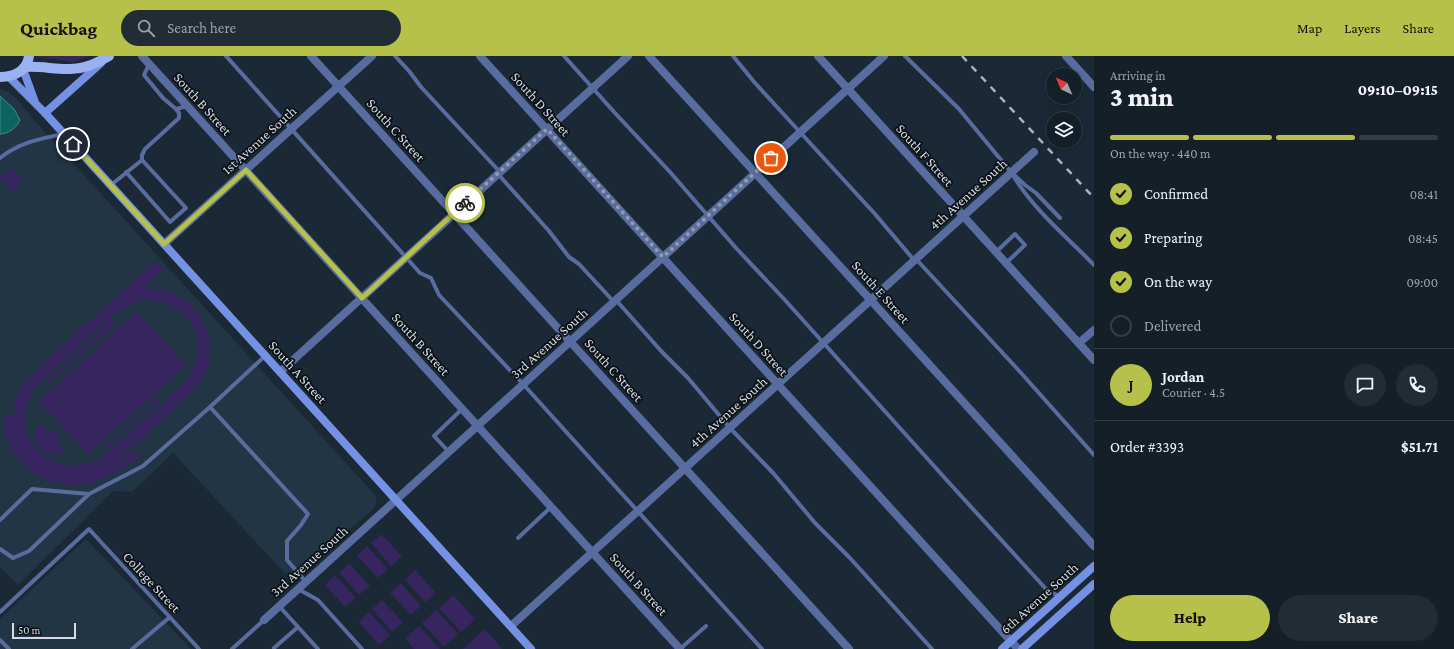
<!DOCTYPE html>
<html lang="en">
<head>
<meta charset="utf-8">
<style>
	:root { --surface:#141f28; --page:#212c34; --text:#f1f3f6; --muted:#9da2a8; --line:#333d45; --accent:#b6c149 }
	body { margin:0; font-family:"Crimson Pro",serif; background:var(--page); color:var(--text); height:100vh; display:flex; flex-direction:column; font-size:15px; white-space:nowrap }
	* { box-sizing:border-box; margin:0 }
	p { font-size:13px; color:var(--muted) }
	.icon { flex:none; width:22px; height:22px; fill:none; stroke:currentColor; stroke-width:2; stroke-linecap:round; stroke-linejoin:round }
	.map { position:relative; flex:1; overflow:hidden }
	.drawer { display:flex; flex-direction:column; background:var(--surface); width:360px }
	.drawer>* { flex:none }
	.needle { width:26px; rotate:316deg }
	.fabs { position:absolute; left:1046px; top:12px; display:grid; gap:8px }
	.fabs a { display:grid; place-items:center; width:36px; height:36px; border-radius:50%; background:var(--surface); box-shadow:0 2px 10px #0003,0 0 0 1px var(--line); font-size:20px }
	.scale { position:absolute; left:12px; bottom:10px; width:64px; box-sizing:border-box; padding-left:4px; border:2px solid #d3dce4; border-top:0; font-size:11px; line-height:14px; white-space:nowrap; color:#d3dce4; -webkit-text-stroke:3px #0b1116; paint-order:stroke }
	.pin { position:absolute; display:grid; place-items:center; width:34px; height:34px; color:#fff; margin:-17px; border:2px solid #fff; border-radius:50%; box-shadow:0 1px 4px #0007 }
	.courier { position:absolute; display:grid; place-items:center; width:40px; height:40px; margin:-20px; border:3px solid #b6c149; border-radius:50%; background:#fff; color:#222; box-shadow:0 1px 5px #0007 }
	.head em { font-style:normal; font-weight:800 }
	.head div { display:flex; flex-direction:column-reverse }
	.head { display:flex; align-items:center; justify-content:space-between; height:68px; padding:0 16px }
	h1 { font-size:26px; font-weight:800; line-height:30px }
	.bar { display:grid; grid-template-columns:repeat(4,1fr); gap:6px 4px; align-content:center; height:48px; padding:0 16px }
	.bar i { height:5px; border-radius:3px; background:var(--line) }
	.bar .on { background:var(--accent) }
	.bar p { grid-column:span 4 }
	.line { display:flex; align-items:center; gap:10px; padding:0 16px; border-top:1px solid var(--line) }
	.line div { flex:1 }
	.round { display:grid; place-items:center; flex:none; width:42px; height:42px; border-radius:21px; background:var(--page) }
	ol { padding:0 16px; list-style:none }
	li { display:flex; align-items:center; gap:12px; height:44px }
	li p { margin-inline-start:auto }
	li .icon { padding:4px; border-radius:50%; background:var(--accent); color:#111; stroke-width:4 }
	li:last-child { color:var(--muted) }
	li i { width:22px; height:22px; border:2px solid var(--line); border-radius:50% }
	.cta { display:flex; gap:8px; margin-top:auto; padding:8px 16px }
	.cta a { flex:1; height:46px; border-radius:24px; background:var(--accent); color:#111; font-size:16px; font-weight:800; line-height:46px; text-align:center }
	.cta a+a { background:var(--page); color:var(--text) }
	header { display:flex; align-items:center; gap:24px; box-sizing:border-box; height:56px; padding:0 20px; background:var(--accent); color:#111 }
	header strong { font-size:19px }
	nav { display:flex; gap:22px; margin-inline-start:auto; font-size:14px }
	.search { width:280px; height:36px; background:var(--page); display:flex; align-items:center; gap:10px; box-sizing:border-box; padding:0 14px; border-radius:22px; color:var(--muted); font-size:15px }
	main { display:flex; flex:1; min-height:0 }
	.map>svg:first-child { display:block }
</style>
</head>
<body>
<header>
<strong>Quickbag</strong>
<div class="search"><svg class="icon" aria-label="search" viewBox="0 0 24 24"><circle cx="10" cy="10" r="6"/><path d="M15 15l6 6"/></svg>Search here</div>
<nav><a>Map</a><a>Layers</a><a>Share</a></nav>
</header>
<main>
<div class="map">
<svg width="1094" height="593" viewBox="0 0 1094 593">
	<rect width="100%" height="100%" fill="#1a2935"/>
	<!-- built -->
	<g fill="#213545">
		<path d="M 0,33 L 8,36 L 16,42 L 35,65 L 375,439 L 377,445 L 374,452 L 292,525 L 173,397 L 132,436 L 113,435 L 18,529 L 0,511 Z"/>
		<path d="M 86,483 L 191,593 L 0,593 L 0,563 Z"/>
	</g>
	<!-- green -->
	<g fill="#36255f" fill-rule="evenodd">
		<path d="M 35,0 L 91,0 L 73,6 Z"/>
		<path d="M 8,114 L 15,115 L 21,124 L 21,127 L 13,136 L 0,122 L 0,120 Z"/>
		<path d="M 155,205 L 163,214 L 144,232 C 166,233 186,239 199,258 C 215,280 213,311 196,332 C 187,343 175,352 165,361 C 149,376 133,390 118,404 L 134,395 L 140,402 L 138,404 C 122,412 103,425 86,428 C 55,434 23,418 10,390 C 5,380 4,370 3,360 L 13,360 C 15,342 21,329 33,316 ZM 144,244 C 192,243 216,294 182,329 L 101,402 C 48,432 0,370 41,325 L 116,257 L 129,249 Z"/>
		<path d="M 137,255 L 186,309 L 88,398 L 39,345 Z"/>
		<path d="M 111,264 L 116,269 L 106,278 L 105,277 L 46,330 L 44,328 L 102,274 L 101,273 Z"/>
		<path d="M 157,340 L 160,344 L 155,350 L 153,349 L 110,389 L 111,390 L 107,394 L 103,389 L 107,386 L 109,387 L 152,347 L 151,346 Z"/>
		<path d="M 39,368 L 51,376 L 54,373 L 60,378 L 57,382 L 64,396 C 44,405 29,388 39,368 Z"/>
		<path d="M 381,478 L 402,500 L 391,510 L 371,487 Z"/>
		<path d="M 367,490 L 388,513 L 378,522 L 357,500 Z"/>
		<path d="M 349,507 L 370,530 L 359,539 L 339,517 Z"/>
		<path d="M 415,514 L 436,537 L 425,546 L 405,524 Z"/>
		<path d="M 335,519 L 356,542 L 345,551 L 325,529 Z"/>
		<path d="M 401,527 L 421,550 L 411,559 L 390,537 Z"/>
		<path d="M 453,539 L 475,563 L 461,576 L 439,552 Z"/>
		<path d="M 382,544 L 403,566 L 392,576 L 372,553 Z"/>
		<path d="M 436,554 L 458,578 L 444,591 L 422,567 Z"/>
		<path d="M 369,556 L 390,579 L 379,589 L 359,566 Z"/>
		<path d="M 419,570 L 440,593 L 414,593 L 405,583 Z"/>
		<path d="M 485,573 L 502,593 L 463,593 Z"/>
	</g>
	<!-- water -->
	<path fill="#0b6461" stroke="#478888" d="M 0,40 L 14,53 L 20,64 C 17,71 9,78 0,78 Z"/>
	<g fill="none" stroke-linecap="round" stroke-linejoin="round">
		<!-- lane -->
		<g stroke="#596c9f" stroke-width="4">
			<path d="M 226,0 L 420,217 L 431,222 L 439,239 L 523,328 L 762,593"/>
			<path d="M 395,0 L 409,15 L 421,31 L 500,116"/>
			<path d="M 564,0 L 615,57 L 670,116 L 736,192 L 784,243 L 952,430 L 1046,533 L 1060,541"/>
			<path d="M 733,0 L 755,27 L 875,158 L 914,204"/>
			<path d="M 905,0 L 959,53 L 1011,116 L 1025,129 L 1036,137 L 1060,162"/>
			<path d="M 149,8 L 144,19 L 163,42 L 176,53 L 187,50"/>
			<path d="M 0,102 C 20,86 40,83 63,78"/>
			<path d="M 142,104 L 142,99 L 145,93 L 179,62 L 179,57 L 176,53"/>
			<path d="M 498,118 L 549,175 L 569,201 L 579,208 L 614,246"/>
			<path d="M 1014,121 C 1035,155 1067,181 1094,209"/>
			<path d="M 111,129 L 142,104 L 186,152 L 170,166 L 126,116"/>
			<path d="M 996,196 L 1015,178 L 1025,189 L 1006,207"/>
			<path d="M 916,203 L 1022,318 L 1094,399"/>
			<path d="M 616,244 L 662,296 L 688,322 L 730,372 L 774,418 L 815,467 L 850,502 L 932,593"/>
			<path d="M 265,300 L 210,351 L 308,458 L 301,469 L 287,485 L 287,504 L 306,526"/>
			<path d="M 449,396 L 434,380 L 462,353"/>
			<path d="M 0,464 L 32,433 L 89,438"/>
			<path d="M 518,482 L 551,451"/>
			<path d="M 0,493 L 13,502 L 29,495 L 89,438 L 143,410 L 210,351"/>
			<path d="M 298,533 L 318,544 L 362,593"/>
			<path d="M 279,550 L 318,593"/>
			<path d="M 0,556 L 89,473 L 199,593"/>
			<path d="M 0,584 L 9,593"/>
			<path d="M 274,592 L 298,571"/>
			<path d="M 132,593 L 170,561"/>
			<path d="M 232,593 L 264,564"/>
			<path d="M 680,593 L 706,570"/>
		</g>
		<!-- street -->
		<g stroke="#596c9f" stroke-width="8">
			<path d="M 142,0 L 680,593"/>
			<path d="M 311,0 L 849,593"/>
			<path d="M 480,0 L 1018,593"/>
			<path d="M 649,0 L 1094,490"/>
			<path d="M 818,0 L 1094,304"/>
			<path d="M 1066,0 L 1094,31"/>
			<path d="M 164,188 L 372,0"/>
			<path d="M 1079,287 L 1094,274"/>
			<path d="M 280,316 L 628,0"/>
			<path d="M 264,564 L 884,0"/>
			<path d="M 511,570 L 1034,96"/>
		</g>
		<!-- secondary -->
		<g stroke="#7491e3" stroke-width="8">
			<path d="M 23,13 L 35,46"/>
			<path d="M 8,20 L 45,57 L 164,188 L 531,593"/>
			<path d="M 45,57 L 101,7"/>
			<path d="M 1002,593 L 1094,510"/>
			<path d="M 1022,593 L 1094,528"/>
		</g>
		<!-- primary -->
		<g stroke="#9bb2f2" stroke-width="10">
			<path d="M 25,11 C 40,10 53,13 67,13 C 82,14 96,8 109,0"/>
			<path d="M 0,21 C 14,21 27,15 29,0"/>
		</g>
		<!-- rail -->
		<path stroke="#a9b4bd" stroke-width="2.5" stroke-dasharray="7 7" stroke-linecap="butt" d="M 962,0 L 1094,142"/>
	</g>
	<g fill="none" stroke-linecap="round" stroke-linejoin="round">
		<!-- done -->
		<path stroke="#929da7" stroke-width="4" stroke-dasharray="0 7.2" d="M 465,147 L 547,73 L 663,201 L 771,102"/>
		<!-- route -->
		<path stroke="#b6c149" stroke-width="5" d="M 73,88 L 164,188 L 246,114 L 362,242 L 465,147"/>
	</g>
	<g text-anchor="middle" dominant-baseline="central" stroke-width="3.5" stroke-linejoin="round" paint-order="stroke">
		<!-- street labels -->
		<g font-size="14" fill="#d3dce4" stroke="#0b1116">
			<text transform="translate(203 48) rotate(48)">South B Street</text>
			<text transform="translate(541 48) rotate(48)">South D Street</text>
			<text transform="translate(396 74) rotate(48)">South C Street</text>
			<text transform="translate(259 84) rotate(-42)">1st Avenue South</text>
			<text transform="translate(925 99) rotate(48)">South F Street</text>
			<text transform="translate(968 138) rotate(-42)">4th Avenue South</text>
			<text transform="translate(881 236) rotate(48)">South E Street</text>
			<text transform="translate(549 287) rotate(-42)">3rd Avenue South</text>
			<text transform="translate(421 288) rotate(48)">South B Street</text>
			<text transform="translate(759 288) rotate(48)">South D Street</text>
			<text transform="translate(614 314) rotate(48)">South C Street</text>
			<text transform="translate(298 316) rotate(48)">South A Street</text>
			<text transform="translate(728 356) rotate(-42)">4th Avenue South</text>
			<text transform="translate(309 505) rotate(-42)">3rd Avenue South</text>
			<text transform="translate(152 526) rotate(47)">College Street</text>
			<text transform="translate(639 528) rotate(48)">South B Street</text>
			<text transform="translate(1039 542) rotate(-42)">6th Avenue South</text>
		</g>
	</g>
</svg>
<div class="fabs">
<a><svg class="needle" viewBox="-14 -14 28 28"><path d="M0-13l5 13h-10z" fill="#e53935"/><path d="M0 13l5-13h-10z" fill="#9da2a8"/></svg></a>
<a><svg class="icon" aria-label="layers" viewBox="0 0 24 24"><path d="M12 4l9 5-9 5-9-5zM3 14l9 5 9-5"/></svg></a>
</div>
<div class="scale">50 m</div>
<div class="pin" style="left:771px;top:102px;background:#ea580c"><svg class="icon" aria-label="bag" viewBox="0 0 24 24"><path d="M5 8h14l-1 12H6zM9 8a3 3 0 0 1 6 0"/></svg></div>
<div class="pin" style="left:73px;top:88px;background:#1f2937"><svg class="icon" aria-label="home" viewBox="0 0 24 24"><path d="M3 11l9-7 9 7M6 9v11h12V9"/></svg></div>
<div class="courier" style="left:465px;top:147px"><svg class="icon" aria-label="bike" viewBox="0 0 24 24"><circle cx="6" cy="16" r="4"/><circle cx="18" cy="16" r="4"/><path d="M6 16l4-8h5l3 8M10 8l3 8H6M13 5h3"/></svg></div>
</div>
<section class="drawer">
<div class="head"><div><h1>3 min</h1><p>Arriving in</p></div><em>09:10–09:15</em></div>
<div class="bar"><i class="on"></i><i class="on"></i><i class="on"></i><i></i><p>On the way · 440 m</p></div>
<ol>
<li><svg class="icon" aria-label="check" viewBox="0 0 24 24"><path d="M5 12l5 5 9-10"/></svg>Confirmed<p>08:41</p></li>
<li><svg class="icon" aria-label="check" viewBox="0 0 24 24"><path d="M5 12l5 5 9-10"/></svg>Preparing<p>08:45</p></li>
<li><svg class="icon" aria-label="check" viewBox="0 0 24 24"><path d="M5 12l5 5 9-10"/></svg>On the way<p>09:00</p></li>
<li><i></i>Delivered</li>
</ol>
<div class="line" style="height:72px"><b class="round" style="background:var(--accent);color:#111">J</b><div><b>Jordan</b><p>Courier · 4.5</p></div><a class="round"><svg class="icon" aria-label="chat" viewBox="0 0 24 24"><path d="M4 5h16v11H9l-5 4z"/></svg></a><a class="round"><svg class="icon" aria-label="phone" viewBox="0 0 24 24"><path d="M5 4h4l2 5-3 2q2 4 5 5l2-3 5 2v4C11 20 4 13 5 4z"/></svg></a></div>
<div class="line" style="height:52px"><div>Order #3393</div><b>$51.71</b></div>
<div class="cta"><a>Help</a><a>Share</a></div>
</section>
</main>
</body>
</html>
